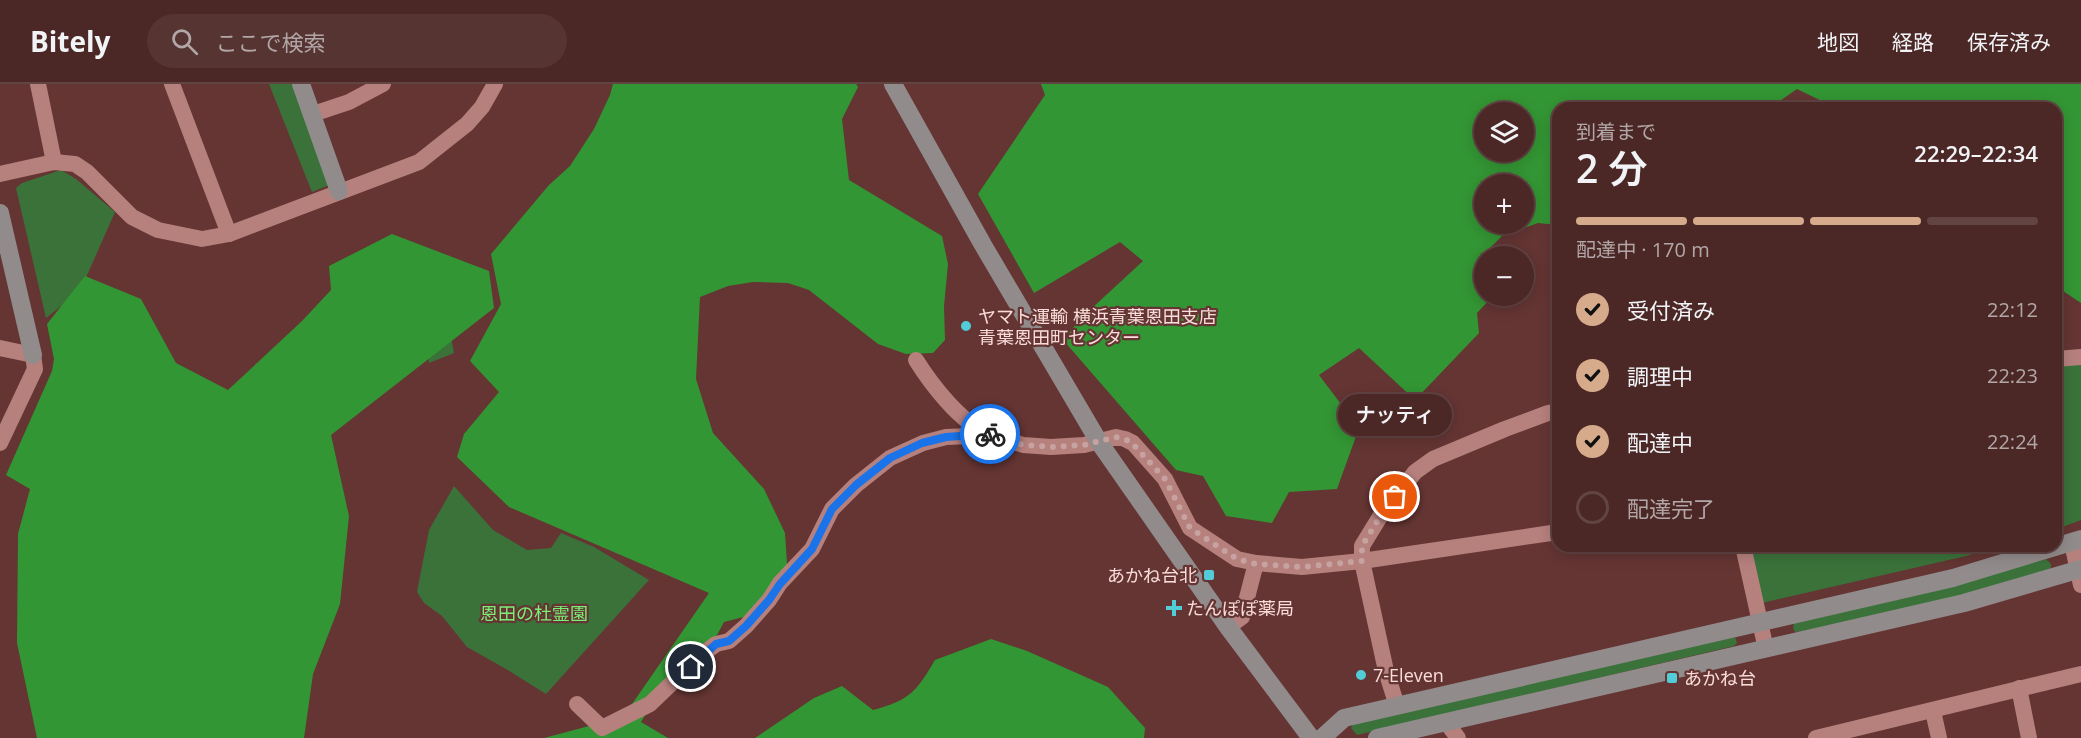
<!DOCTYPE html>
<html lang="ja">
<head>
<meta charset="utf-8">
<style>
	:root { --surface:#4b2826; --page:#553432; --text:#f1f3f6; --muted:#b2a6a7; --line:#624443; --accent:#d6ab8b }
	body { margin:0; font-family:"Open Sans","Noto Sans JP",sans-serif; background:var(--page); color:var(--text); height:100vh; display:flex; flex-direction:column; font-size:22px; white-space:nowrap }
	* { box-sizing:border-box; margin:0 }
	p { font-size:20px; color:var(--muted) }
	.icon { flex:none; width:33px; height:33px; fill:none; stroke:currentColor; stroke-width:2; stroke-linecap:round; stroke-linejoin:round }
	.map { position:relative; flex:1; overflow:hidden }
	.side { position:absolute; left:1552px; top:18px; width:510px; height:450px; display:flex; flex-direction:column; background:var(--surface); border-radius:18px; box-shadow:0 3px 15px #0003,0 0 0 2px var(--line) }
	.side>* { flex:none }
	.tools { position:absolute; left:1474px; top:18px; display:grid; gap:12px }
	.tools a { display:grid; place-items:center; width:60px; height:60px; border-radius:50%; background:var(--surface); box-shadow:0 3px 15px #0003,0 0 0 2px var(--line); font-size:30px }
	.pin { position:absolute; display:grid; place-items:center; width:51px; height:51px; color:#fff; margin:-26px; border:3px solid #fff; border-radius:50%; box-shadow:0 2px 6px #0007 }
	.courier { position:absolute; display:grid; place-items:center; width:60px; height:60px; margin:-30px; border:4px solid #1a73e8; border-radius:50%; background:#fff; color:#222; box-shadow:0 2px 8px #0007 }
	.bubble { position:absolute; height:42px; border-radius:21px; background:var(--surface); box-shadow:0 3px 15px #0003,0 0 0 2px var(--line); font-size:20px; font-weight:600; line-height:42px; text-align:center }
	.overview em { font-style:normal; font-weight:600 }
	.overview div { display:flex; flex-direction:column-reverse }
	.overview { display:flex; align-items:center; justify-content:space-between; height:102px; padding:0 24px }
	h1 { font-size:39px; font-weight:600; line-height:45px }
	.bar { display:grid; grid-template-columns:repeat(4,1fr); gap:9px 6px; align-content:center; height:72px; padding:0 24px }
	.bar i { height:8px; border-radius:4px; background:var(--line) }
	.bar .on { background:var(--accent) }
	.bar p { grid-column:span 4 }
	ol { padding:0 24px; list-style:none }
	li { display:flex; align-items:center; gap:18px; height:66px }
	li p { margin-inline-start:auto }
	li .icon { padding:6px; border-radius:50%; background:var(--accent); color:#111; stroke-width:4 }
	li:last-child { color:var(--muted) }
	li i { width:33px; height:33px; border:3px solid var(--line); border-radius:50% }
	header { display:flex; align-items:center; gap:36px; box-sizing:border-box; height:84px; padding:0 30px; background:var(--surface); border-bottom:2px solid var(--line) }
	header strong { font-size:28px }
	nav { display:flex; gap:33px; margin-inline-start:auto; font-size:21px }
	.search { width:420px; height:54px; background:var(--page); display:flex; align-items:center; gap:15px; box-sizing:border-box; padding:0 21px; border-radius:33px; color:var(--muted); font-size:22px }
	.map>svg:first-child { display:block }
</style>
</head>
<body>
<header>
<strong>Bitely</strong>
<div class="search"><svg class="icon" aria-label="search" viewBox="0 0 24 24"><circle cx="10" cy="10" r="6"/><path d="M15 15l6 6"/></svg>ここで検索</div>
<nav><a>地図</a><a>経路</a><a>保存済み</a></nav>
</header>
<div class="map">
<svg width="2081" height="654" viewBox="0 0 2081 654">
	<rect width="100%" height="100%" fill="#643533"/>
	<!-- green -->
	<g fill="#3b723a">
		<path d="M 269,0 L 293,0 L 332,100 L 312,108 Z"/>
		<path d="M 61,86 L 76,95 L 115,128 L 80,207 L 46,234 L 16,104 L 22,99 Z"/>
		<path d="M 451,253 L 454,269 L 429,279 L 426,259 Z"/>
		<path d="M 2081,280 L 2081,436 L 2057,445 L 2057,283 Z"/>
		<path d="M 454,402 L 493,446 L 527,466 L 551,464 L 561,449 L 594,463 L 649,496 L 546,610 L 506,585 L 467,563 L 442,532 L 424,519 L 417,508 L 429,446 Z"/>
		<path d="M 1749,462 L 1999,462 L 1966,472 L 1762,519 Z"/>
		<path d="M 2046,475 L 2051,480 L 2051,484 L 2046,487 L 1952,514 L 1804,547 L 1795,548 L 1793,544 L 1794,539 L 1966,497 Z"/>
		<path d="M 1735,553 L 1737,559 L 1734,562 L 1357,651 L 1351,644 L 1353,640 Z"/>
	</g>
	<!-- forest -->
	<g fill="#339634" fill-rule="evenodd">
		<path d="M 613,0 L 856,0 L 858,3 L 842,35 L 849,96 L 942,152 L 948,180 L 944,222 L 945,256 L 933,269 L 906,270 L 878,260 L 809,206 L 788,199 L 753,198 L 728,202 L 700,213 L 696,295 L 713,349 L 764,405 L 785,449 L 788,494 L 759,529 L 724,538 L 717,551 L 697,564 L 653,618 L 641,638 L 668,654 L 544,654 L 623,633 L 709,509 L 509,423 L 457,373 L 464,350 L 499,308 L 470,277 L 501,220 L 491,170 L 549,101 L 570,82 L 594,45 L 610,11 Z"/>
		<path d="M 1041,0 L 2081,0 L 2081,219 L 2057,203 L 2056,24 L 1836,24 L 1797,5 L 1777,19 L 1779,24 L 1558,24 L 1558,143 L 1557,141 L 1538,139 L 1502,152 L 1488,166 L 1490,172 L 1485,172 L 1485,212 L 1493,212 L 1477,229 L 1479,249 L 1415,316 L 1359,264 L 1319,291 L 1359,344 L 1337,405 L 1289,408 L 1272,439 L 1226,432 L 1203,392 L 1176,386 L 1064,257 L 1078,237 L 1143,177 L 1120,158 L 1034,209 L 978,110 L 1045,11 ZM 1524,28 L 1524,68 L 1485,68 L 1485,28 ZM 1524,100 L 1524,140 L 1485,140 L 1485,100 Z"/>
		<path d="M 392,150 L 489,187 L 494,224 L 331,351 L 349,432 L 340,520 L 313,590 L 304,654 L 37,654 L 17,559 L 18,450 L 30,405 L 6,391 L 52,287 L 54,275 L 47,240 L 85,192 L 141,215 L 176,279 L 228,306 L 302,237 L 331,206 L 329,182 Z"/>
		<path d="M 991,555 L 1027,567 L 1108,603 L 1145,644 L 1144,654 L 755,654 L 814,614 L 842,602 L 873,626 C 910,616 916,608 935,576 Z"/>
	</g>
	<g fill="none" stroke-linecap="round" stroke-linejoin="round">
		<!-- street -->
		<g stroke="#b6807d" stroke-width="16">
			<path d="M 38,0 L 54,78"/>
			<path d="M 172,0 L 229,150"/>
			<path d="M 313,30 L 349,18 L 383,0"/>
			<path d="M 0,90 L 54,78 L 75,80 L 87,88 L 132,133 L 158,146 L 202,155 L 229,150 L 419,78 L 467,40 L 482,23 L 495,0"/>
			<path d="M 0,264 L 33,271 L 35,285 L 0,359"/>
			<path d="M 2056,275 L 2081,273"/>
			<path d="M 916,276 C 931,300 960,338 987,349"/>
			<path d="M 2072,459 L 2081,501"/>
			<path d="M 1743,462 L 1766,565"/>
			<path d="M 1228,543 L 1242,533 L 1256,479"/>
			<path d="M 2019,604 L 2029,654"/>
			<path d="M 577,620 L 602,644 L 650,620 L 700,572 L 716,560 L 729,557 L 746,542 L 769,516 L 780,499 L 812,465 L 832,425 L 856,401 L 890,374 L 923,359 L 946,353 L 971,352 L 987,349 L 1023,361 L 1051,363 L 1084,361 L 1116,353 L 1125,355 L 1133,359 L 1165,395 L 1190,444 L 1237,475 L 1256,479 L 1302,483 L 1362,477 L 1558,448"/>
			<path d="M 1397,622 L 1386,587 L 1362,477 L 1362,462 L 1381,431 L 1415,388 L 1433,375 L 1505,345 L 1548,329 L 1558,327"/>
			<path d="M 1933,627 L 1939,654"/>
			<path d="M 1446,638 L 1458,654"/>
			<path d="M 1816,654 L 2081,590"/>
		</g>
		<!-- secondary -->
		<g stroke="#928b8c" stroke-width="18">
			<path d="M 301,0 L 339,107"/>
			<path d="M 893,0 L 983,161 L 1099,358 L 1228,543 L 1311,654"/>
			<path d="M 0,129 L 33,271"/>
			<path d="M 1322,654 L 1344,634 L 1953,494 L 2081,455"/>
			<path d="M 1377,654 L 1964,519 L 2081,485"/>
		</g>
	</g>
	<g fill="none" stroke-linecap="round" stroke-linejoin="round">
		<!-- done -->
		<path stroke="#c6a2a0" stroke-width="6" stroke-dasharray="0 10.8" d="M 990,350 L 1023,361 L 1051,363 L 1084,361 L 1116,353 L 1125,355 L 1132,359 L 1165,395 L 1190,444 L 1237,475 L 1256,480 L 1302,483 L 1362,477 L 1362,462 L 1381,431 L 1395,413"/>
		<!-- route -->
		<path stroke="#1a73e8" stroke-width="8" d="M 691,583 L 716,560 L 729,557 L 746,542 L 769,516 L 780,500 L 812,465 L 832,425 L 856,401 L 890,374 L 922,359 L 946,353 L 990,350"/>
	</g>
	<!-- markers -->
	<g fill="#52ccd6" stroke="#643533" stroke-width="2">
		<circle cx="966" cy="242" r="6"/>
		<rect x="1203" y="485" width="12" height="12" rx="3"/>
		<path d="M1171 515h6v6h6v6h-6v6h-6v-6h-6v-6h6z"/>
		<circle cx="1361" cy="591" r="6"/>
		<rect x="1666" y="588" width="12" height="12" rx="3"/>
	</g>
	<g text-anchor="middle" dominant-baseline="central" stroke-width="4.5" stroke-linejoin="round" paint-order="stroke">
		<!-- poi labels -->
		<g font-size="18" fill="#fadcda" stroke="#643533" text-anchor="start">
			<text x="978" y="232">ヤマト運輸 横浜青葉恩田支店<tspan x="978" dy="21">青葉恩田町センター</tspan></text>
			<text x="1197" y="491" text-anchor="end">あかね台北</text>
			<text x="1186" y="524">たんぽぽ薬局</text>
			<text x="1373" y="591">7-Eleven</text>
			<text x="1684" y="594">あかね台</text>
		</g>
		<!-- park labels -->
		<g font-size="18" fill="#79ef76" stroke="#643533">
			<text x="534" y="529">恩田の杜霊園</text>
		</g>
	</g>
</svg>
<div class="tools">
<a><svg class="icon" aria-label="layers" viewBox="0 0 24 24"><path d="M12 4l9 5-9 5-9-5zM3 14l9 5 9-5"/></svg></a>
<a>+</a>
<a>−</a>
</div>
<div class="pin" style="left:1395px;top:413px;background:#ea580c"><svg class="icon" aria-label="bag" viewBox="0 0 24 24"><path d="M5 8h14l-1 12H6zM9 8a3 3 0 0 1 6 0"/></svg></div>
<div class="pin" style="left:691px;top:583px;background:#1f2937"><svg class="icon" aria-label="home" viewBox="0 0 24 24"><path d="M3 11l9-7 9 7M6 9v11h12V9"/></svg></div>
<div class="courier" style="left:990px;top:350px"><svg class="icon" aria-label="bike" viewBox="0 0 24 24"><circle cx="6" cy="16" r="4"/><circle cx="18" cy="16" r="4"/><path d="M6 16l4-8h5l3 8M10 8l3 8H6M13 5h3"/></svg></div>
<div class="bubble" style="left:1338px;top:310px;width:114px">ナッティ</div>
<section class="side">
<div class="overview"><div><h1>2 分</h1><p>到着まで</p></div><em>22:29–22:34</em></div>
<div class="bar"><i class="on"></i><i class="on"></i><i class="on"></i><i></i><p>配達中 · 170 m</p></div>
<ol>
<li><svg class="icon" aria-label="check" viewBox="0 0 24 24"><path d="M5 12l5 5 9-10"/></svg>受付済み<p>22:12</p></li>
<li><svg class="icon" aria-label="check" viewBox="0 0 24 24"><path d="M5 12l5 5 9-10"/></svg>調理中<p>22:23</p></li>
<li><svg class="icon" aria-label="check" viewBox="0 0 24 24"><path d="M5 12l5 5 9-10"/></svg>配達中<p>22:24</p></li>
<li><i></i>配達完了</li>
</ol>
</section>
</div>
</body>
</html>
